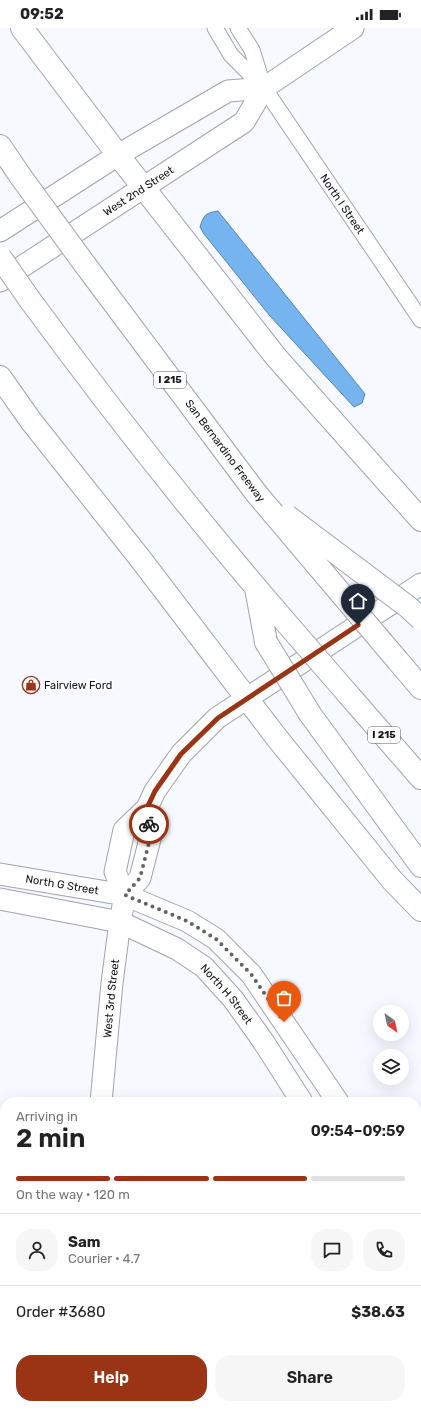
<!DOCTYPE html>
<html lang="en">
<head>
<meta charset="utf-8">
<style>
	:root { --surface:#fff; --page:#f6f6f6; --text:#222; --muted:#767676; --line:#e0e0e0; --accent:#9b3414 }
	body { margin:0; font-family:Rubik,sans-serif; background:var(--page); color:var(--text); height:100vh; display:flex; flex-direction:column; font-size:15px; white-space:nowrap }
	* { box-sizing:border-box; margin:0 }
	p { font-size:13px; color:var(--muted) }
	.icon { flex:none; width:22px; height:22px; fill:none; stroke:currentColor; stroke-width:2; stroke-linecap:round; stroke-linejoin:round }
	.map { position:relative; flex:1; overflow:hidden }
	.details { position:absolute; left:0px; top:1069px; width:421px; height:312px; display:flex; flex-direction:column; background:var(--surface); border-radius:16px 16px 0 0; box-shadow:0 4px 16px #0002 }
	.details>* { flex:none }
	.needle { width:26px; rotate:147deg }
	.fabs { position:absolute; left:373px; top:977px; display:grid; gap:8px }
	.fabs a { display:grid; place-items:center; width:36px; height:36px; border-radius:50%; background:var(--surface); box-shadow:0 4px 16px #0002; font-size:20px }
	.pin { position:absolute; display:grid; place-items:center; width:34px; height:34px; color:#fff; margin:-41px -17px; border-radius:50% 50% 50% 0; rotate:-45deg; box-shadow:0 0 4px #0007 }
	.pin .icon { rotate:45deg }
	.courier { position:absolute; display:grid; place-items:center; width:40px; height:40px; margin:-20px; border:3px solid #9b3414; border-radius:50%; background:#fff; color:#222; box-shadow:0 1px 5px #0007 }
	.head em { font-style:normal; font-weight:600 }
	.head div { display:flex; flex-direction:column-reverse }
	.head { display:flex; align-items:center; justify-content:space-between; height:68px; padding:0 16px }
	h1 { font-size:26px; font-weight:600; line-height:30px }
	.bar { display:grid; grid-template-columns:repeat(4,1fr); gap:6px 4px; align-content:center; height:48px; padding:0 16px }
	.bar i { height:5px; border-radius:3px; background:var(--line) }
	.bar .on { background:var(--accent) }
	.bar p { grid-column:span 4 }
	.line { display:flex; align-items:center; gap:10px; padding:0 16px; border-top:1px solid var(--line) }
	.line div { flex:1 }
	.round { display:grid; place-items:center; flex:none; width:42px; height:42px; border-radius:16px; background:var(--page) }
	.cta { display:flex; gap:8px; margin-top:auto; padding:8px 16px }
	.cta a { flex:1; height:46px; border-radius:16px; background:var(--accent); color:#fff; font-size:16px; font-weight:600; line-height:46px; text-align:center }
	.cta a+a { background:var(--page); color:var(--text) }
	.status { display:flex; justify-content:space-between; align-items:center; height:28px; padding:0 20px; background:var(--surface); direction:ltr }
	.status svg { height:11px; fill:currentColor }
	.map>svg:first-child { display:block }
</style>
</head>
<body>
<div class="status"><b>09:52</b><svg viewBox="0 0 49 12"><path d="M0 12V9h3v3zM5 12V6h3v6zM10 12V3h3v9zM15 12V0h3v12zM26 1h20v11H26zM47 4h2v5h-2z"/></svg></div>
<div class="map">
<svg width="421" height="1381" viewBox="0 0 421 1381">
	<rect width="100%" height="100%" fill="#f6f9ff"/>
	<!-- green -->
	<path fill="#abf7c3" d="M 421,1126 L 421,1164 L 416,1156 L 416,1129 Z"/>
	<!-- water -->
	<path fill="#76b4f0" stroke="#5883ae" d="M 218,183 L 365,366 L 362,375 L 354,379 L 270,288 L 204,206 L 200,199 C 204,187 205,185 218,183 Z"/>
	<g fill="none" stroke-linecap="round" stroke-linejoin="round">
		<defs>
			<g id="minor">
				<path id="s1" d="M 215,0 L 231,27 L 264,60 L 421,292"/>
				<path d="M 238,0 L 252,22 L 263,57"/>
			</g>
			<path id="tertiary" d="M 96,1381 L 103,1376"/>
			<g id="secondary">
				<path d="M 0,203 L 118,127 L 228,63 L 264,60 L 353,0"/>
				<path id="s2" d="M 0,253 L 244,94 L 264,60"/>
				<path id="s3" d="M 0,846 L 125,867 L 187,893 L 216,911 L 251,946 L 338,1074"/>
				<path d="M 125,867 L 115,844 L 124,802 L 147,780 L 155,763 L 181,726 L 217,690 L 421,556"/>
				<path id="s4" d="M 0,871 L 120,894 L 177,921 L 204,939 L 233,971 L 263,1013 L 302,1074"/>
				<path id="s5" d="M 101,1074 L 112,955 L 120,894 L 125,867 L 140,850 L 151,807 L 147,780"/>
				<path d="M 416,1225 L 421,1233"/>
				<path d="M 37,1381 L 41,1376"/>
			</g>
			<g id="motorway">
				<path d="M 22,0 L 118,127 L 276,329 L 421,492"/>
				<path d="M 0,118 L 21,149"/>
				<path d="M 86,238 L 256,465"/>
				<path d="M 30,272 C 110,381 194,488 283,591"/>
				<path d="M 0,349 L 31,393 L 139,529 L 277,710 L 392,852 L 421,882"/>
				<path d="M 256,560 L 266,614"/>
				<path d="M 398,633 L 421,660"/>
				<path d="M 347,665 L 421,750"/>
				<path d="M 310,686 L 421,838"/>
			</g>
		</defs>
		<!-- minor casing -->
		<use href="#minor" stroke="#a1a4a9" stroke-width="17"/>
		<!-- tertiary casing -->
		<use href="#tertiary" stroke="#a1a4a9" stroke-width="21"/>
		<!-- secondary casing -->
		<use href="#secondary" stroke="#a1a4a9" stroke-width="23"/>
		<!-- motorway casing -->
		<use href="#motorway" stroke="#a1a4a9" stroke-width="24"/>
		<!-- minor -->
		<use href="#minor" stroke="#fff" stroke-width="15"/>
		<!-- tertiary -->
		<use href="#tertiary" stroke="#fff" stroke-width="19"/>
		<!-- secondary -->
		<use href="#secondary" stroke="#fff" stroke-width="21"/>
		<!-- motorway -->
		<use href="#motorway" stroke="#fff" stroke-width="22"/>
		<defs>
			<g id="motorway-bridge">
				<path d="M 21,149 L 86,238"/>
				<path d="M 0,229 L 30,272"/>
				<path d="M 256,465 L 398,633"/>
				<path d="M 287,488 L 408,579 L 421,591"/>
				<path d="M 283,591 L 347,665"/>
				<path d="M 266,614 L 310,686"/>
			</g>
		</defs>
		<!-- motorway-bridge casing -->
		<use href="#motorway-bridge" stroke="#a1a4a9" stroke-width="24" stroke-linecap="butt"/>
		<!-- motorway-bridge -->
		<use href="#motorway-bridge" stroke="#fff" stroke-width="22"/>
	</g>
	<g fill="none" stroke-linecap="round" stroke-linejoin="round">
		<!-- done -->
		<path stroke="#616366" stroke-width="4" stroke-dasharray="0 7.2" d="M 149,796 L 151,807 L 140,850 L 125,867 L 187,893 L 216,911 L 251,946 L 284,994"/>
		<!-- route -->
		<path stroke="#9b3414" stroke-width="5" d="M 149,796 L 147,780 L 155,763 L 181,726 L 218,690 L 358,597"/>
	</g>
	<!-- icons -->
	<defs>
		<symbol id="shop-ring" viewBox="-11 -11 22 22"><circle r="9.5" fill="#fff" stroke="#9b3414" stroke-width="1.5"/><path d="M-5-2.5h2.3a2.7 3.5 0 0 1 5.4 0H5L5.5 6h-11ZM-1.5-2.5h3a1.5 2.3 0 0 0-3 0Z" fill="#9b3414"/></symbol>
	</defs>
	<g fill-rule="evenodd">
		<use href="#shop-ring" x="21" y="647" width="20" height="20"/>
	</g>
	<g text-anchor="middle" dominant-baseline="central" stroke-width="3.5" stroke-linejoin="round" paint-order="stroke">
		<!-- shield labels -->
		<g fill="#fff" stroke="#58595a" stroke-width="1">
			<rect x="154" y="344" width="32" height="16" rx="3"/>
			<rect x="368" y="699" width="32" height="16" rx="3"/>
		</g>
		<g font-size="10" font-weight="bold" fill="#111214">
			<text x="170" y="352">I 215</text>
			<text x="384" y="707">I 215</text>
		</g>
		<!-- street labels -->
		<g font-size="11" fill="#111214" stroke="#fff">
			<text stroke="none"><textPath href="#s2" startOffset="165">West 2nd Street</textPath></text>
			<text stroke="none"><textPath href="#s1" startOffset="218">North I Street</textPath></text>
			<text transform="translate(225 423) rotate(53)">San Bernardino Freeway</text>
			<text stroke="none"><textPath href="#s3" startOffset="63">North G Street</textPath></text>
			<text stroke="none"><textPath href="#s4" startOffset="253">North H Street</textPath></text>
			<text stroke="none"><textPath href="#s5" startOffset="104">West 3rd Street</textPath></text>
		</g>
		<!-- poi labels -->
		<g font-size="11" fill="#111214" stroke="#fff" text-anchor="start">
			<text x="44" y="657">Fairview Ford</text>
		</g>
	</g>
</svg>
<div class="fabs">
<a><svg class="needle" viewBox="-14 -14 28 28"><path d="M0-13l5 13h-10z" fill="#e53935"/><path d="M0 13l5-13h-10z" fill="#767676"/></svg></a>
<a><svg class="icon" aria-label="layers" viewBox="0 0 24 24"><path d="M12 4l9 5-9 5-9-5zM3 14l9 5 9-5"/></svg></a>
</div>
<div class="pin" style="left:284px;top:994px;background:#ea580c"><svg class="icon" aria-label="bag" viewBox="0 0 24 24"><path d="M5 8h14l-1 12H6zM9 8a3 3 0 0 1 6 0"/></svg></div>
<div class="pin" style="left:358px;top:597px;background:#1f2937"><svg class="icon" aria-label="home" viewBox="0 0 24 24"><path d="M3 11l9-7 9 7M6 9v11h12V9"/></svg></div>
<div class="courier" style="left:149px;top:796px"><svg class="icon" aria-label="bike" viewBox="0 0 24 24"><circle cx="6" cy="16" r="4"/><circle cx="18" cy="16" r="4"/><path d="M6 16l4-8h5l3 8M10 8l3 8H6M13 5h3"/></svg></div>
<section class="details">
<div class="head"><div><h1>2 min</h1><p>Arriving in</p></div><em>09:54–09:59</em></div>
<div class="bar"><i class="on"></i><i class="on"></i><i class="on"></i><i></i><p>On the way · 120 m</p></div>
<div class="line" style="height:72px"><a class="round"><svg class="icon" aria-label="person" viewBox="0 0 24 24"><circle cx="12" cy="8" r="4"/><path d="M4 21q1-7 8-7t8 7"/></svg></a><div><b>Sam</b><p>Courier · 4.7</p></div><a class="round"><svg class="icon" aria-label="chat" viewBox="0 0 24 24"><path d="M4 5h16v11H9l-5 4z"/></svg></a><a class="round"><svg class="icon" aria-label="phone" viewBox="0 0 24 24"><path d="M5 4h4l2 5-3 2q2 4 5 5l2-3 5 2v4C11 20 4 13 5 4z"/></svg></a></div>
<div class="line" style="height:52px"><div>Order #3680</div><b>$38.63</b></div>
<div class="cta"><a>Help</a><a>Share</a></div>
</section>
</div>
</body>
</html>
